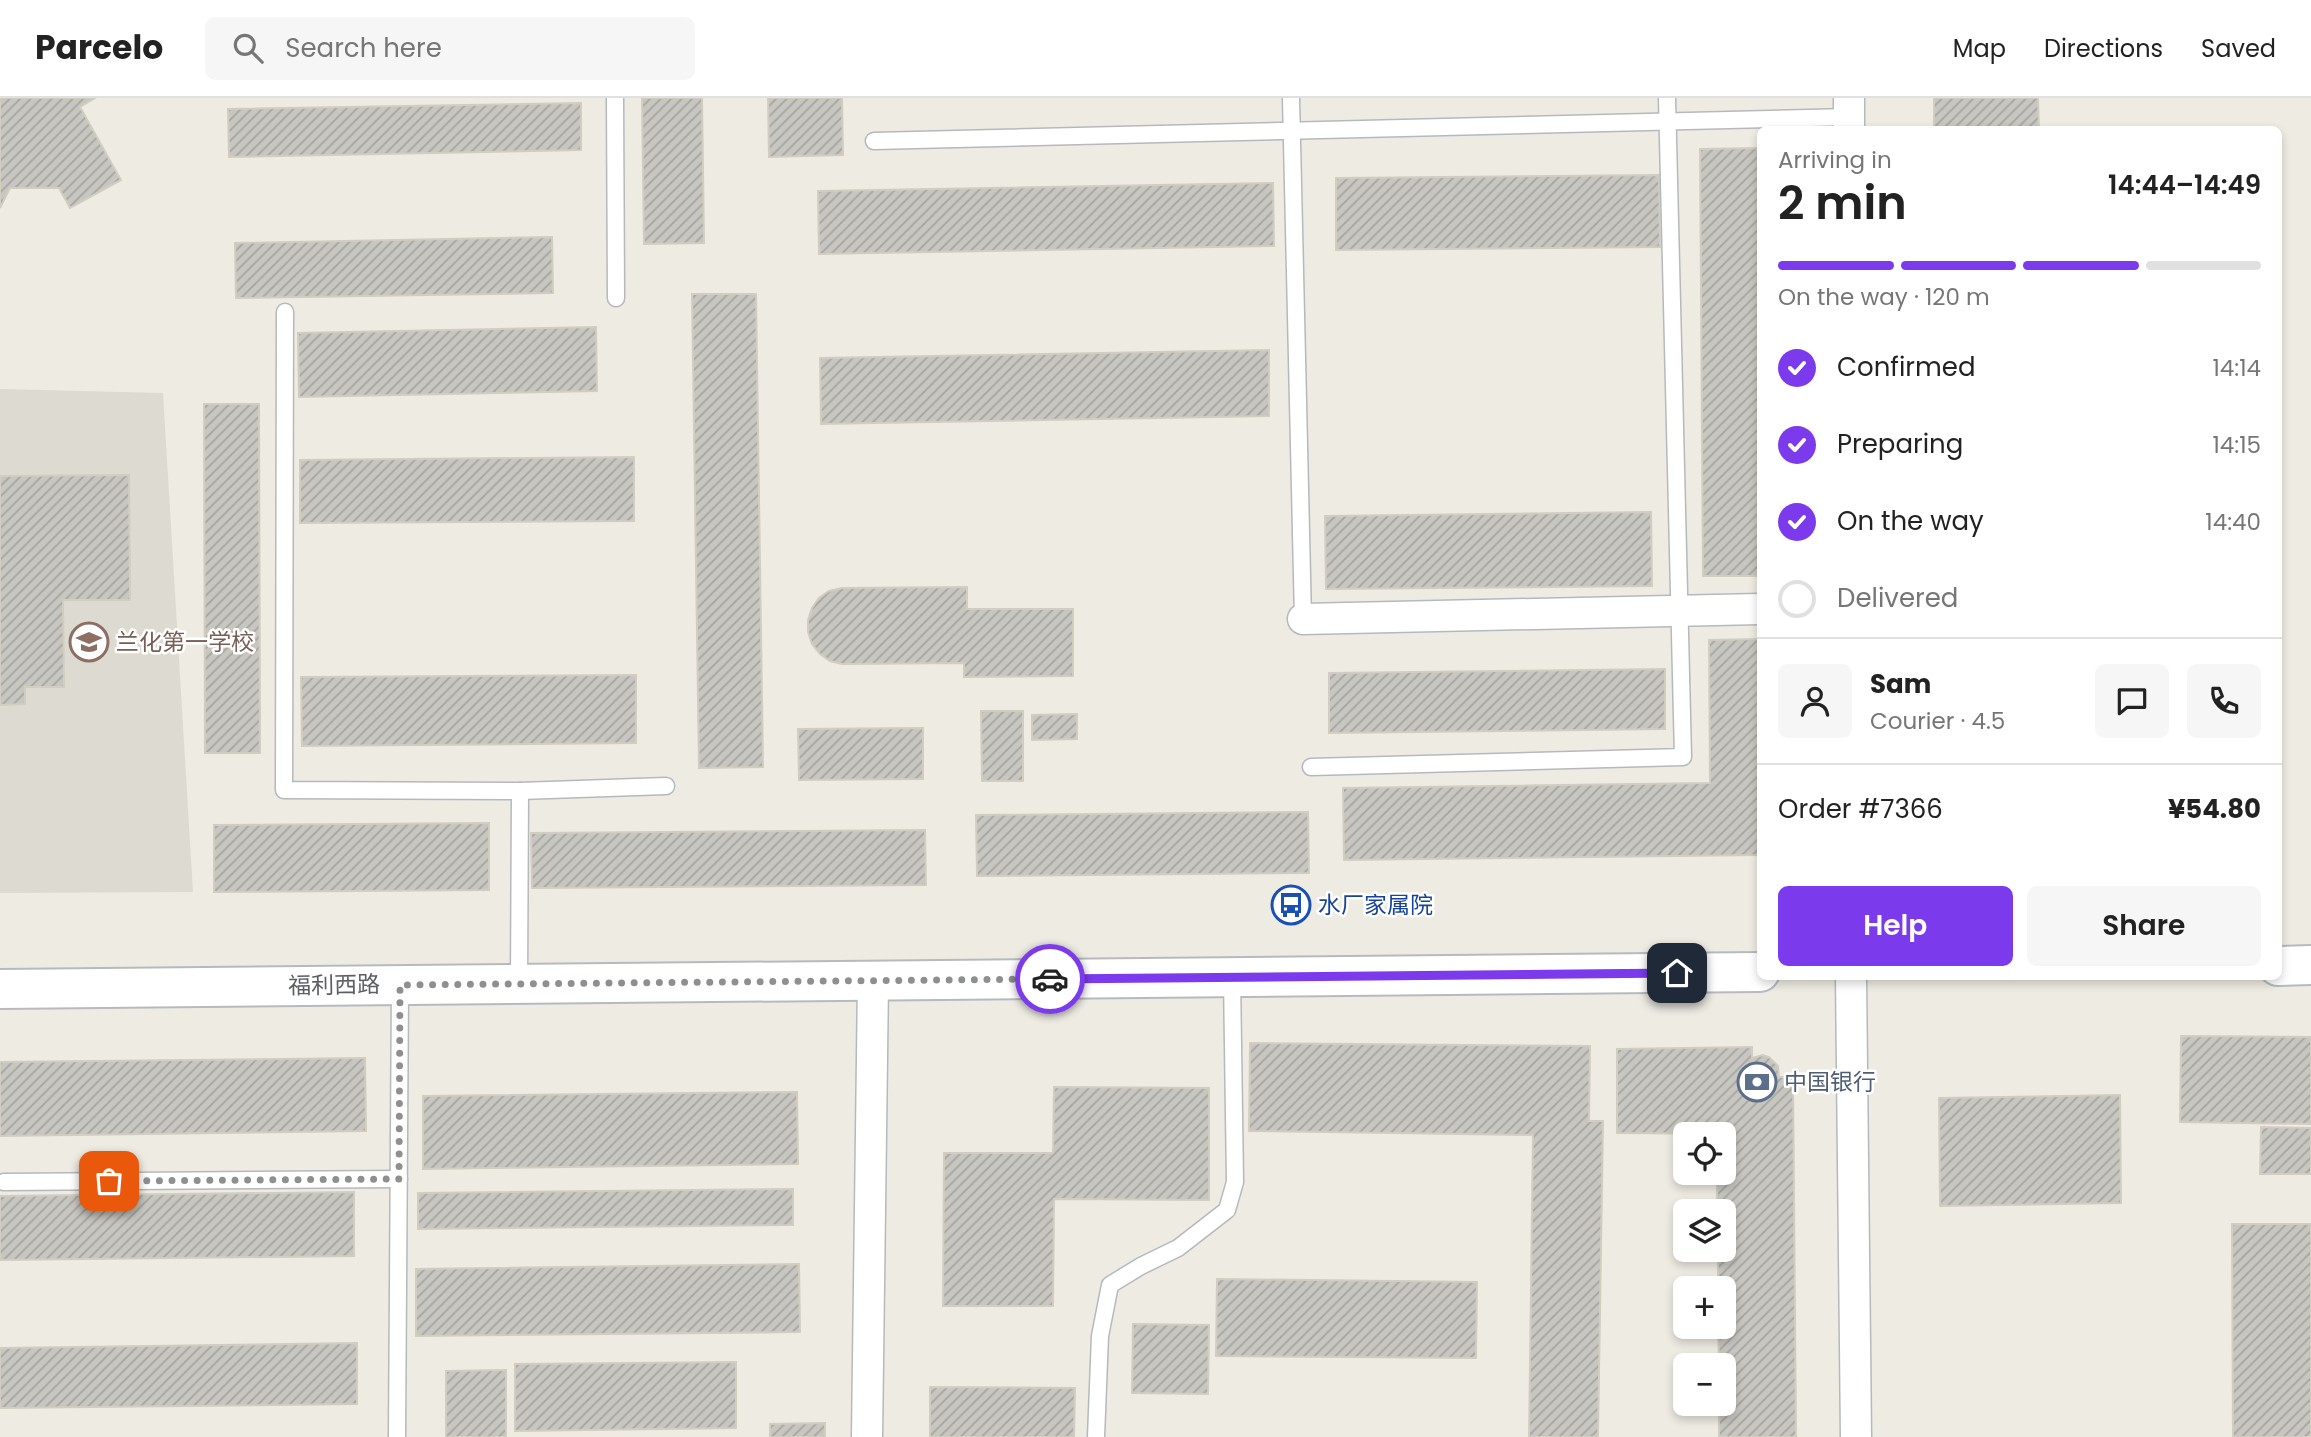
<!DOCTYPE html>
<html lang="en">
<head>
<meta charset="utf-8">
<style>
	:root { --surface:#fff; --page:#f6f6f6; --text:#222; --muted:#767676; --line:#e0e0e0; --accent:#7c3aed }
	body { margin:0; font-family:Poppins,"Noto Sans SC",sans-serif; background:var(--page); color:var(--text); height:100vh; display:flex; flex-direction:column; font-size:26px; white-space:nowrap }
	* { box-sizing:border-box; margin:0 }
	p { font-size:23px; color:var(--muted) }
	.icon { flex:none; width:38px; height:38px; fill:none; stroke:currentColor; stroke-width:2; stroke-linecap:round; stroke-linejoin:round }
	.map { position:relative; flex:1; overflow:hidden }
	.drawer { position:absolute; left:1757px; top:28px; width:525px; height:854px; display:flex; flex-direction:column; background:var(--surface); border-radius:10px; box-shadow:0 4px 10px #0003 }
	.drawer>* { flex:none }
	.controls { position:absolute; left:1673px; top:1024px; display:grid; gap:14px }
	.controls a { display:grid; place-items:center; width:63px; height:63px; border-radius:10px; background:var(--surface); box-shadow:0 4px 10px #0003; font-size:35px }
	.pin { position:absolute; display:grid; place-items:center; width:60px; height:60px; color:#fff; margin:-30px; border-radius:14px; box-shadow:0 4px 10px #0006 }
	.courier { position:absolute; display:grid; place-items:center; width:70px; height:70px; margin:-35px; border:5px solid #7c3aed; border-radius:50%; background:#fff; color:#222; box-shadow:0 2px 9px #0007 }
	.headline em { font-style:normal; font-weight:600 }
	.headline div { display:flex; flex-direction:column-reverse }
	.headline { display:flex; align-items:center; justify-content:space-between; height:119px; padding:0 21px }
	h1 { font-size:46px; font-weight:600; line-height:52px }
	.bar { display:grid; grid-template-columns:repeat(4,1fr); gap:10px 7px; align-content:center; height:84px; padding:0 21px }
	.bar i { height:9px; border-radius:5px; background:var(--line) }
	.bar .selected { background:var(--accent) }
	.bar p { grid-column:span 4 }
	.line { display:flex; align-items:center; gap:18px; padding:0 21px; border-top:2px solid var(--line) }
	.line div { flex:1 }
	.round { display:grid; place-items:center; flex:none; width:74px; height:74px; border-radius:10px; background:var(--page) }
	ol { padding:0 21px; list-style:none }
	li { display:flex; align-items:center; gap:21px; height:77px }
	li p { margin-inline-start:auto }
	li .icon { padding:7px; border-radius:50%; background:var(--accent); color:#fff; stroke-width:4 }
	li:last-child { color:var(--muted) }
	li i { width:38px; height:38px; border:4px solid var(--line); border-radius:50% }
	.button { display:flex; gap:14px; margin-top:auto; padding:14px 21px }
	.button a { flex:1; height:80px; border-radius:10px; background:var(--accent); color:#fff; font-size:28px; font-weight:600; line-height:80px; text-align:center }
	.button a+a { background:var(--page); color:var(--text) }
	header { display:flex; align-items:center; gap:42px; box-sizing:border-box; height:98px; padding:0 35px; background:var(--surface); border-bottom:2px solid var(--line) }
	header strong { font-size:33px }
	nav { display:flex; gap:38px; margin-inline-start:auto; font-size:24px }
	.search { width:490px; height:63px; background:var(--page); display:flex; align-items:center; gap:18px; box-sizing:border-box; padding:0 24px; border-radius:10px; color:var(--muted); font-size:26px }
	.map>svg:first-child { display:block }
</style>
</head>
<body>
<header>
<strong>Parcelo</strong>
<div class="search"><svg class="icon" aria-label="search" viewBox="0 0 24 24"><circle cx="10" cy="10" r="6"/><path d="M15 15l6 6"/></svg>Search here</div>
<nav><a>Map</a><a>Directions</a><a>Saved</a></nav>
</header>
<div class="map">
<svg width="2311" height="1339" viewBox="0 0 2311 1339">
	<defs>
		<pattern id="building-hatch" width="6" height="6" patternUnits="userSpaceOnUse" patternTransform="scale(1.75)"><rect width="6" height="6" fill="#c8c6c0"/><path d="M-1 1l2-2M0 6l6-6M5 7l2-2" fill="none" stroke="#a5a4a0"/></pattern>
	</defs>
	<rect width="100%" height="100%" fill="#eeebe3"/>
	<!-- education -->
	<path fill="#dddad1" d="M 0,291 L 163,295 L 193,794 L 0,795 Z"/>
	<!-- building -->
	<g fill="url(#building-hatch)" stroke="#d2cdc1" stroke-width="2">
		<path d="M 0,0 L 95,0 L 80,9 L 121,82 L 70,110 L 59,90 L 10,90 L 0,110 Z"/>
		<path d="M 642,0 L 702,0 L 704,145 L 644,146 Z"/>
		<path d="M 768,0 L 842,0 L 843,57 L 769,59 Z"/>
		<path d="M 1934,0 L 2038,0 L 2039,32 L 1934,32 Z"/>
		<path d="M 581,5 L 581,52 L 229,59 L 228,11 Z"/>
		<path d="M 1760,50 L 1760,478 L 1703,478 L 1700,51 Z"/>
		<path d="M 1659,77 L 1660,149 L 1336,152 L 1336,80 Z"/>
		<path d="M 1273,85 L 1274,148 L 819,156 L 818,93 Z"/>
		<path d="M 552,139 L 553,195 L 236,200 L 235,145 Z"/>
		<path d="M 692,196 L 756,196 L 763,669 L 699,670 Z"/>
		<path d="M 596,229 L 597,293 L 299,299 L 298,235 Z"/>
		<path d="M 1269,252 L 1269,318 L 821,326 L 820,260 Z"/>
		<path d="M 204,306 L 259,306 L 260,655 L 205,655 Z"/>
		<path d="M 634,359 L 634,423 L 300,425 L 300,362 Z"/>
		<path d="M 129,377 L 130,502 L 63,502 L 64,589 L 25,589 L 25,606 L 0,607 L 0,378 Z"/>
		<path d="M 1651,414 L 1652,488 L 1326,491 L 1325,418 Z"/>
		<path d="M 967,489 L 967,511 L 1073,511 L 1073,578 L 964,579 L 964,565 L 842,566 L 830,563 L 820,556 L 812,546 L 808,534 L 808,522 L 812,510 L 819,500 L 829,493 L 842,490 Z"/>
		<path d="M 1760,541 L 1760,757 L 1344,762 L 1343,690 L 1710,685 L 1709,542 Z"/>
		<path d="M 1665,571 L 1665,631 L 1329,635 L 1329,575 Z"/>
		<path d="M 636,577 L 636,645 L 302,648 L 301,579 Z"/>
		<path d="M 981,613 L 1023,613 L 1023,683 L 982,683 Z"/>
		<path d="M 1077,616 L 1077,641 L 1032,642 L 1032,617 Z"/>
		<path d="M 923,630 L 923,681 L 799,682 L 798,631 Z"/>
		<path d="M 1308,714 L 1309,775 L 977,778 L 976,717 Z"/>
		<path d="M 489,725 L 489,792 L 214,794 L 214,727 Z"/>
		<path d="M 925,732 L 926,787 L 532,790 L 531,735 Z"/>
		<path d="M 2181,938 L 2311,939 L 2311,1026 L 2180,1024 Z"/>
		<path d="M 1250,945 L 1590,948 L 1589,1023 L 1603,1023 L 1598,1339 L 1529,1339 L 1533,1037 L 1249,1033 Z"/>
		<path d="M 1752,949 L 1752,960 L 1763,957 L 1769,959 L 1778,968 L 1779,979 L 1793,979 L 1796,1339 L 1719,1339 L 1719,1306 L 1724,1306 L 1724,1267 L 1719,1267 L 1718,1228 L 1724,1228 L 1724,1190 L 1718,1190 L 1718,1152 L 1724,1152 L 1724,1113 L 1717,1113 L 1717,1074 L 1724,1074 L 1724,1036 L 1617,1035 L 1617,951 Z"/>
		<path d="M 365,960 L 366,1033 L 0,1038 L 0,964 Z"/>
		<path d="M 1054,989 L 1209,990 L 1209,1102 L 1054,1101 L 1053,1208 L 943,1208 L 944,1055 L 1053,1055 Z"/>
		<path d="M 797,994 L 798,1066 L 423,1071 L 423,998 Z"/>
		<path d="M 2120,997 L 2121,1105 L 1940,1108 L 1939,1000 Z"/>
		<path d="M 2261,1029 L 2311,1030 L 2311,1076 L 2260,1076 Z"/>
		<path d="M 793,1091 L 793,1127 L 418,1131 L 418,1095 Z"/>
		<path d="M 354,1094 L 354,1158 L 0,1162 L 0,1098 Z"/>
		<path d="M 2232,1126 L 2311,1126 L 2311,1339 L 2233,1339 Z"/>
		<path d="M 799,1166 L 800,1234 L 416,1238 L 416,1171 Z"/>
		<path d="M 1217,1181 L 1477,1184 L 1476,1260 L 1216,1258 Z"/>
		<path d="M 1133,1226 L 1209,1227 L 1208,1296 L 1132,1295 Z"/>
		<path d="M 357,1245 L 357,1306 L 0,1310 L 0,1250 Z"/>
		<path d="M 736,1264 L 736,1330 L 515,1333 L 515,1266 Z"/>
		<path d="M 506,1272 L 506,1339 L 446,1339 L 446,1273 Z"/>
		<path d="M 930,1289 L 1075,1290 L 1074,1339 L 930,1339 Z"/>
		<path d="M 825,1325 L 825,1339 L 770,1339 L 770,1326 Z"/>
	</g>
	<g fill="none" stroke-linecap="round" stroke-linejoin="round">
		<defs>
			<g id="lane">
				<path d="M 615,0 L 616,200"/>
				<path d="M 1291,0 L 1303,521"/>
				<path d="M 874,43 L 1849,19"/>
				<path d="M 285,214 L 284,692 L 520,693 L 519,886"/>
				<path d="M 1311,669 L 1683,659 L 1667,0"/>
				<path d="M 520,693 L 666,688"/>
				<path d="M 4,1084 L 399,1081"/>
				<path d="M 397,1339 L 400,887"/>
				<path d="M 1096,1339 L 1100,1238 L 1110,1187 L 1141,1168 L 1178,1150 L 1227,1112 L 1235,1084 L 1232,879"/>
			</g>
			<g id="street">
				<path d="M 1849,0 L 1849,32"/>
				<path d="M 1303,521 L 1760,511"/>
				<path d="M 1851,878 L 1856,1339"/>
				<path d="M 867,1339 L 873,883"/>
			</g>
			<g id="secondary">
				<path d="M 2278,868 L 2311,867"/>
				<path d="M 0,891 L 1760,874"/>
			</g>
		</defs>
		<!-- lane casing -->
		<use href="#lane" stroke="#b5b9bd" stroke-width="19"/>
		<!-- street casing -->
		<use href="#street" stroke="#b5b9bd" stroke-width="33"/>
		<!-- secondary casing -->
		<use href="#secondary" stroke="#b6babf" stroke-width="42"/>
		<!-- lane -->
		<use href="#lane" stroke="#fff" stroke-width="16"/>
		<!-- street -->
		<use href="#street" stroke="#fff" stroke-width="30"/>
		<!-- secondary -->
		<use href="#secondary" stroke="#fff" stroke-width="38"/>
	</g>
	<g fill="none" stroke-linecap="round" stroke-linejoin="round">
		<!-- done -->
		<path stroke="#8e9090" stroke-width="7" stroke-dasharray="0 12.6" d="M 109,1083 L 399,1081 L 400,887 L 1050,881"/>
		<!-- route -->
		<path stroke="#7c3aed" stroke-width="9" d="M 1050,881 L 1677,875"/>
	</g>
	<!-- icons -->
	<defs>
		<symbol id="school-ring" viewBox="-11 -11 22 22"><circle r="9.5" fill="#fff" stroke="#8d6e63" stroke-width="1.5"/><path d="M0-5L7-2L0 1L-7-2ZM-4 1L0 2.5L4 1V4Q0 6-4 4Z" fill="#8d6e63"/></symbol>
		<symbol id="bus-ring" viewBox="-11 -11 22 22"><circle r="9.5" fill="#fff" stroke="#1a4fb4" stroke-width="1.5"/><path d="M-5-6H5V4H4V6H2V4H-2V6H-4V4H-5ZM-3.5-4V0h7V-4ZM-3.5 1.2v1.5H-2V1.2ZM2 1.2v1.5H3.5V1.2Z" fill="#1a4fb4"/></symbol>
		<symbol id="bank-ring" viewBox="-11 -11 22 22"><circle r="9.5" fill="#fff" stroke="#5c6f8a" stroke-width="1.5"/><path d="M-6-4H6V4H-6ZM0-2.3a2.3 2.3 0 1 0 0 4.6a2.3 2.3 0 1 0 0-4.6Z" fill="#5c6f8a"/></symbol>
	</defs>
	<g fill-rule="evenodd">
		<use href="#school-ring" x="67" y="522" width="44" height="44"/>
		<use href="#bus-ring" x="1269" y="785" width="44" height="44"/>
		<use href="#bank-ring" x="1735" y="962" width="44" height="44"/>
	</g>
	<g text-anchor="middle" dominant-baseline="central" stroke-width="5" stroke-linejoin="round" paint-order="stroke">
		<!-- education labels -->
		<g font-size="23" fill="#785e54" stroke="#fff" text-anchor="start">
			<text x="116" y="544">兰化第一学校</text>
		</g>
		<!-- transit labels -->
		<g font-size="23" fill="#164399" stroke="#fff" text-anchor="start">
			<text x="1318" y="807">水厂家属院</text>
		</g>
		<!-- street labels -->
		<g font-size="23" fill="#5b5f63" stroke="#fff">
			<text transform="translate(334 887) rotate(-1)">福利西路</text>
		</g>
		<!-- service labels -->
		<g font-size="23" fill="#4e5e75" stroke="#fff" text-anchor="start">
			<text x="1784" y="984">中国银行</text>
		</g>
	</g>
</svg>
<div class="controls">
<a><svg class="icon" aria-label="locate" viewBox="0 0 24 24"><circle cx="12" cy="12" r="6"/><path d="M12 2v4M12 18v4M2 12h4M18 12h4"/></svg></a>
<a><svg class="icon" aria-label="layers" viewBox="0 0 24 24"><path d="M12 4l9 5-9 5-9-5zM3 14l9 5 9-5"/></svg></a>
<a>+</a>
<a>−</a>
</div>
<div class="pin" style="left:109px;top:1083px;background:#ea580c"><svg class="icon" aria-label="bag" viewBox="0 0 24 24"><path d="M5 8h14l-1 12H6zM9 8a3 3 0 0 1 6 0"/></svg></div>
<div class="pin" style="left:1677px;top:875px;background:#1f2937"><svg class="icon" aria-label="home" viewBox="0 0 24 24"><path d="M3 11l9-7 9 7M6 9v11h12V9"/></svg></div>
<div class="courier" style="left:1050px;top:881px"><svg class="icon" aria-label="car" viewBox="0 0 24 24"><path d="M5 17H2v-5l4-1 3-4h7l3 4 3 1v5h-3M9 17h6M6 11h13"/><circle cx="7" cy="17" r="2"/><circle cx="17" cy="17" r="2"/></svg></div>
<section class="drawer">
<div class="headline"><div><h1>2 min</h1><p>Arriving in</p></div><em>14:44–14:49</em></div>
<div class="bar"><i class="selected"></i><i class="selected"></i><i class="selected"></i><i></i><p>On the way · 120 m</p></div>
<ol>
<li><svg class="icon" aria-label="check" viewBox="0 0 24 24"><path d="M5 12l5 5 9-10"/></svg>Confirmed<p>14:14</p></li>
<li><svg class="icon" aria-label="check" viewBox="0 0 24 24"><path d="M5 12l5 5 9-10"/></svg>Preparing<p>14:15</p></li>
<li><svg class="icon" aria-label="check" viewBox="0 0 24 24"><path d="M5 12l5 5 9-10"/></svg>On the way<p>14:40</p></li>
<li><i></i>Delivered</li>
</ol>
<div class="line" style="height:126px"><a class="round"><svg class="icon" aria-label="person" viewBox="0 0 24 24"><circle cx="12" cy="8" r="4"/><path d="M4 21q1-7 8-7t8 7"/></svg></a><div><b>Sam</b><p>Courier · 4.5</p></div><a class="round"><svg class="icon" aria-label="chat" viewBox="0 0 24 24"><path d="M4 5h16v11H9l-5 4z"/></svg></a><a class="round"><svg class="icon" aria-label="phone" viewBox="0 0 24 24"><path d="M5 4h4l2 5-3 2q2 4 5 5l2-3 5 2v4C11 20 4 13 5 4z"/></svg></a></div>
<div class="line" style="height:91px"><div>Order #7366</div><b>¥54.80</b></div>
<div class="button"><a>Help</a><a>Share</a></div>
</section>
</div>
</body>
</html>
